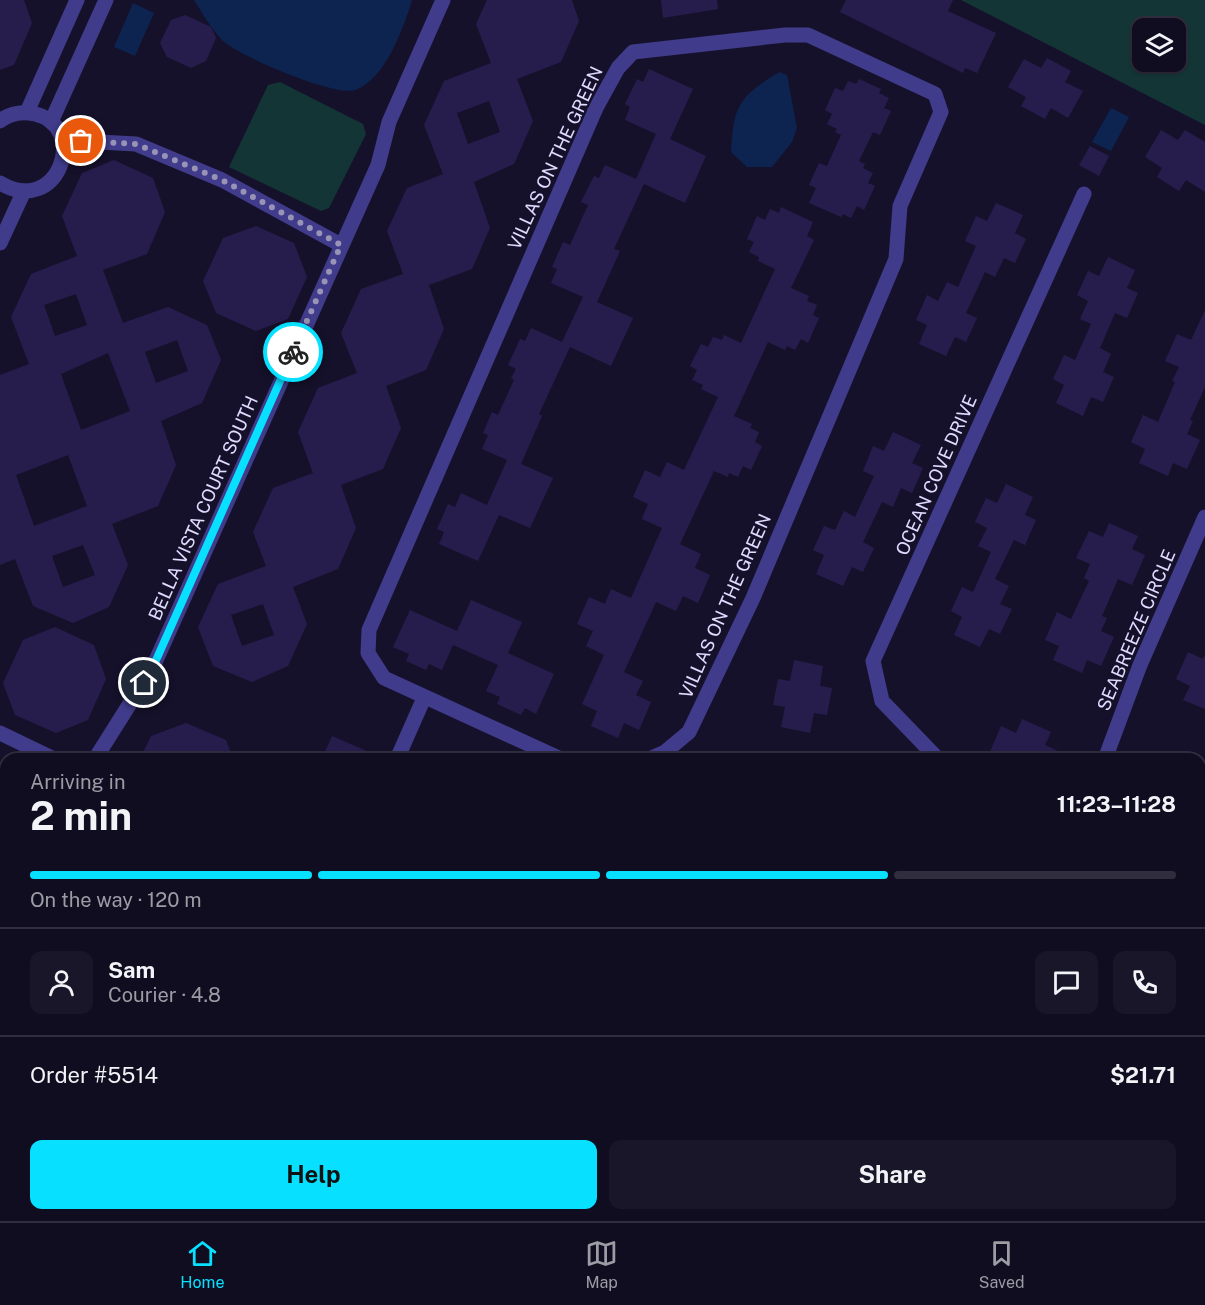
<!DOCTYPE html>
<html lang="en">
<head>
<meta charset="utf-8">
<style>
	:root { --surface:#100d20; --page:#191629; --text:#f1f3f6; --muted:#9c9ca5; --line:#302d3e; --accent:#07e1ff }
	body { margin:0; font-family:"Public Sans",sans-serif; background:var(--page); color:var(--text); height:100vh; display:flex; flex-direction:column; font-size:22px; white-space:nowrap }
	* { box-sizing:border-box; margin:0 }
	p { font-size:20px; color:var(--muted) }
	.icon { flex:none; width:33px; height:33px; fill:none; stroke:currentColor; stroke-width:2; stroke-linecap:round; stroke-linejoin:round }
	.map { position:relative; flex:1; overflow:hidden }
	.details { position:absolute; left:0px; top:753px; width:1206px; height:468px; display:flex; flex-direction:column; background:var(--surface); border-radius:18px 18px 0 0; box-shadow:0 2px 4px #0004,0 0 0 2px var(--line) }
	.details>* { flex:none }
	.controls { position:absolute; left:1132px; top:18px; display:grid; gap:12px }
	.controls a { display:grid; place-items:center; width:54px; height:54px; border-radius:12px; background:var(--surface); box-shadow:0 2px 4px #0004,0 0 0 2px var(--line); font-size:30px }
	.pin { position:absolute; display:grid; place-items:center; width:51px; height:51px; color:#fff; margin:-26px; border:3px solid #fff; border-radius:50%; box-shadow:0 2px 6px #0007 }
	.courier { position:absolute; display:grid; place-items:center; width:60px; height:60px; margin:-30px; border:4px solid #07e1ff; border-radius:50%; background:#fff; color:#222; box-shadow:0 2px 8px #0007 }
	.headline em { font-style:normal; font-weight:700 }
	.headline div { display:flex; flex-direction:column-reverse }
	.headline { display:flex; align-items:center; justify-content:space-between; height:102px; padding:0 30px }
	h1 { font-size:39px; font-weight:700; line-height:45px }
	.bar { display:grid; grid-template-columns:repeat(4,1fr); gap:9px 6px; align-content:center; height:72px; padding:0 30px }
	.bar i { height:8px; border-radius:4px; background:var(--line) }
	.bar .current { background:var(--accent) }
	.bar p { grid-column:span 4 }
	.line { display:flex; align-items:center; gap:15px; padding:0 30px; border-top:2px solid var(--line) }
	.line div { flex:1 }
	.round { display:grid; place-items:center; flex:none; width:63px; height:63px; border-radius:12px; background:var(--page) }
	.button { display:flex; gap:12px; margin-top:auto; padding:12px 30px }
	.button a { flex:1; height:69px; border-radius:12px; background:var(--accent); color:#111; font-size:24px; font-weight:700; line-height:69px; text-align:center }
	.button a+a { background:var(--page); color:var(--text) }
	.dock { display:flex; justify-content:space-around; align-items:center; height:84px; border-top:2px solid var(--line); background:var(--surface); font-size:16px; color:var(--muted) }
	.dock a { display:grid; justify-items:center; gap:3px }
	.dock .current { color:var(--accent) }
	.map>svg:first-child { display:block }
</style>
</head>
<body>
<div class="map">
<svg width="1205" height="1221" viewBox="0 0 1205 1221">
	<rect width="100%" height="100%" fill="#16112b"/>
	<!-- green -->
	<g fill="#143535" fill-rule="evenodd">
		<path d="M 961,0 L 1205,0 L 1205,125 ZM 1143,28 L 1176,28 L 1176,62 L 1143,62 Z"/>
		<path d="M 280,82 L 363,124 L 366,134 L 329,208 L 321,211 L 229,167 L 268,85 Z"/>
	</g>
	<!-- water -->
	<g fill="#0c244f">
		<path d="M 194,0 L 412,0 C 404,27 385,80 355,90 C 335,97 239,56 223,41 C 212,30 202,13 194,0 Z"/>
		<path d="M 133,3 L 154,13 L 135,56 L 114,47 Z"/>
		<path d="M 779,72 L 787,75 L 797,128 L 792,142 L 772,167 L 747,167 L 731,152 C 733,105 740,96 779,72 Z"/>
		<path d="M 1111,108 L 1129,117 L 1111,151 L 1092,142 Z"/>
	</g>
	<!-- building -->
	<g fill="#271d4d" fill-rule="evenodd">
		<path d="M 0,0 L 24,0 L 32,23 L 14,65 L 0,70 Z"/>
		<path d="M 487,0 L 572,0 L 579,21 L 561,62 L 517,79 L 533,121 L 514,164 L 474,182 L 490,228 L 472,269 L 429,285 L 444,329 L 426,370 L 386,386 L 401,428 L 383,469 L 341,485 L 356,528 L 338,569 L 293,587 L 307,624 L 288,666 L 252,682 L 213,666 L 198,627 L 218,584 L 266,566 L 253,532 L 273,488 L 313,473 L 298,432 L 318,388 L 357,373 L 341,333 L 361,289 L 403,274 L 387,231 L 407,188 L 443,174 L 424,125 L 444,81 L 491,63 L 476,24 ZM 489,101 L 500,132 L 468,144 L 457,113 ZM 263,604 L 274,635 L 242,646 L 231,615 Z"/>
		<path d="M 661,0 L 717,0 L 718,9 L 663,18 Z"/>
		<path d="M 846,0 L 953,0 L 948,11 L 996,33 L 977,73 L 965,68 L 963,73 L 840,12 Z"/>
		<path d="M 185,15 L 211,27 L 216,38 L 206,61 L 191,68 L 167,57 L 160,43 L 171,20 Z"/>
		<path d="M 1047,58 L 1071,71 L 1065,82 L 1083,91 L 1068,118 L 1051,108 L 1045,119 L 1021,106 L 1026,97 L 1008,87 L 1024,59 L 1041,68 Z"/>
		<path d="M 649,69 L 693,89 L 670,139 L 706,156 L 685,203 L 644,184 L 614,249 L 620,251 L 597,302 L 633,318 L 611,366 L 570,347 L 539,414 L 542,416 L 521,464 L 553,478 L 530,528 L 499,515 L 478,561 L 439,544 L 444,532 L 437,529 L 448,504 L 455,507 L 461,493 L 487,505 L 507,460 L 482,449 L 488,435 L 483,433 L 492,412 L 498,415 L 514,380 L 511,378 L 516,369 L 508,365 L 520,339 L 525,341 L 531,328 L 562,342 L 583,297 L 551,283 L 557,269 L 552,267 L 563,242 L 570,245 L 588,205 L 581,202 L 594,176 L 599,178 L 605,165 L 636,179 L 656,134 L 625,120 L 630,107 L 625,104 L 637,79 L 643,82 Z"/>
		<path d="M 859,79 L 881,89 L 879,93 L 889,98 L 884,108 L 891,111 L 880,135 L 873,132 L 859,161 L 865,164 L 863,168 L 873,173 L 868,183 L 875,186 L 864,210 L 857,206 L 851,218 L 843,214 L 841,217 L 809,203 L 816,188 L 809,185 L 819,163 L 827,166 L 841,135 L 835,132 L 837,129 L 827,124 L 832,114 L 825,110 L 835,88 L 843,91 L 848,81 L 856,84 Z"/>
		<path d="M 1161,130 L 1178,140 L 1185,130 L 1205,142 L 1205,192 L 1186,180 L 1179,191 L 1157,177 L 1162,168 L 1145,157 Z"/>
		<path d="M 1090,146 L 1109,156 L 1099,176 L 1079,165 Z"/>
		<path d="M 114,160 L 153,178 L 165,212 L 147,254 L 103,270 L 123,323 L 168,307 L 207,325 L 221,360 L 202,403 L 161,421 L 176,465 L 158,506 L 112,524 L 128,565 L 109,607 L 73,623 L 33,606 L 15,559 L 0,565 L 0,375 L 29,364 L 11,317 L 31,274 L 77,256 L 62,216 L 82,173 ZM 76,294 L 87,325 L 55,336 L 44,305 ZM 177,340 L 188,371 L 156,383 L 145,352 ZM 108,353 L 130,411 L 81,430 L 61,374 ZM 68,455 L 87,506 L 34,526 L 16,475 ZM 83,545 L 95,575 L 63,587 L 52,556 Z"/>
		<path d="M 996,203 L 1023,215 L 1015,233 L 1026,239 L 1015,263 L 1004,258 L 995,277 L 985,272 L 966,313 L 977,318 L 966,342 L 955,337 L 946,356 L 919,344 L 927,325 L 916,320 L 927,295 L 938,301 L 947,282 L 958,287 L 976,246 L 965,241 L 976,216 L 987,221 Z"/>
		<path d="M 781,207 L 813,222 L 807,236 L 814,240 L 791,288 L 809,296 L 807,301 L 817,305 L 813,315 L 819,318 L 808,343 L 801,339 L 795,350 L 787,346 L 785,350 L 768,342 L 734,416 L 752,424 L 750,428 L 759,432 L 755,442 L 762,446 L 751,470 L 743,466 L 738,477 L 729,473 L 728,477 L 714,471 L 680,544 L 701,554 L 695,568 L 710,575 L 698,603 L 683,596 L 676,611 L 656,602 L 624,672 L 643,681 L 636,695 L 651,702 L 639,730 L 624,723 L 618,738 L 591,726 L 597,711 L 582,704 L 604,655 L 586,646 L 593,631 L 577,624 L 589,597 L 605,604 L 611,589 L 631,598 L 662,528 L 642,519 L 648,504 L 633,497 L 645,470 L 660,477 L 667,462 L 684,470 L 718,397 L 701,389 L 703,385 L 692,380 L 697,370 L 690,366 L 701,344 L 708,347 L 713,337 L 722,340 L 724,335 L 741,343 L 775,269 L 758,261 L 759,257 L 749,252 L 754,242 L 747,239 L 757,216 L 765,220 L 770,209 L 779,213 Z"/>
		<path d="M 256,226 L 294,243 L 307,277 L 288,319 L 256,331 L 216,313 L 203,281 L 223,238 Z"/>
		<path d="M 1108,257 L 1135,270 L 1127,288 L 1138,293 L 1127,318 L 1115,313 L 1100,348 L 1111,354 L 1103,372 L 1114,377 L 1103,402 L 1091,397 L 1083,416 L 1056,403 L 1064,385 L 1053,379 L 1064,355 L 1075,360 L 1091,324 L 1080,319 L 1088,301 L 1077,295 L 1088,271 L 1099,276 Z"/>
		<path d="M 1205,310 L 1205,387 L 1190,420 L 1193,421 L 1187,434 L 1200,440 L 1187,469 L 1173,463 L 1168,476 L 1139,463 L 1145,449 L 1131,442 L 1143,415 L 1158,422 L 1175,382 L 1172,381 L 1179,367 L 1165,361 L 1177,334 L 1191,340 Z"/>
		<path d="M 893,432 L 921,445 L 912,463 L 923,468 L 912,493 L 901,488 L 893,507 L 882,502 L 863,542 L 874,548 L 863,572 L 852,567 L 843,586 L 816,574 L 824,555 L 813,550 L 824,526 L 835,530 L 844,511 L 855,517 L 874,476 L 863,471 L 873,446 L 884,451 Z"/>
		<path d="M 1006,484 L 1033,497 L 1025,515 L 1036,520 L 1025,545 L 1014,540 L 995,579 L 1009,586 L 1000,604 L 1012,609 L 1000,634 L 989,629 L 980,647 L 954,635 L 962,617 L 951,611 L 962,587 L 973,592 L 991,552 L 978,546 L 987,528 L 975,522 L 986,498 L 997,503 Z"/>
		<path d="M 1109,523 L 1138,536 L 1132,549 L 1145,555 L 1132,585 L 1118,579 L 1102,616 L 1107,618 L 1101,631 L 1114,637 L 1101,666 L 1087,660 L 1082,673 L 1053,660 L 1059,646 L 1045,640 L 1057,612 L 1071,619 L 1089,581 L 1084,578 L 1090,564 L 1076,558 L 1089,531 L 1103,537 Z"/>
		<path d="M 471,600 L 522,622 L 508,653 L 554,674 L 536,714 L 525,708 L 521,715 L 497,704 L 500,697 L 486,691 L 498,665 L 453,645 L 442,670 L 429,664 L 426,670 L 406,661 L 409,654 L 393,647 L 410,610 L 457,631 Z"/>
		<path d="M 55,627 L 94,645 L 106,679 L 88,720 L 56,733 L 15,715 L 3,683 L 23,640 Z"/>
		<path d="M 1188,652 L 1203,659 L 1205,654 L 1205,709 L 1183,700 L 1190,686 L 1176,679 Z"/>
		<path d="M 794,660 L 823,666 L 820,686 L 832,688 L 827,715 L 814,713 L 810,733 L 781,727 L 785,707 L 773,705 L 778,679 L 790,681 Z"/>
		<path d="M 1022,719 L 1051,732 L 1045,745 L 1075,759 L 1002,759 L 989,754 L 1001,726 L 1016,733 Z"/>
		<path d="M 186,723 L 226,740 L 233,759 L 140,759 L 151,736 Z"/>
		<path d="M 332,736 L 385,759 L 322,759 Z"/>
	</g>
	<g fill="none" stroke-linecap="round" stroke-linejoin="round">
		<!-- minor -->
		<g stroke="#403c8b" stroke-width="15">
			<path d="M 27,112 L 77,0"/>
			<path d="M 0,121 C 10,113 22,111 35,114 C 90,127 58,218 0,183"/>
			<path d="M 51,122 L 106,0"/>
			<path d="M 62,140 L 136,144 L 222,180 L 341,245"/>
			<path d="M 0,243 L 24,191"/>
			<path d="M 0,733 L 54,759"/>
			<path d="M 95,759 L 153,667 L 378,165 L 389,122 L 443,0"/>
			<path d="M 397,759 L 424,698"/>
			<path d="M 561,759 L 384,678 L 368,653 L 369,630 L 596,108 L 618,68 L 633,52 L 785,35 L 808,35 L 935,94 L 941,112 L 900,206 L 896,259 L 753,598 L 689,732 L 665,752 L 649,759"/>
			<path d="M 938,759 L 882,701 L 873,661 L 1084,194"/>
			<path d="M 1105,759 L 1140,665 L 1205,517"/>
			<path d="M 1200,943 L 1205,943"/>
		</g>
		<!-- primary -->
		<g stroke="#c762ff" stroke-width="15">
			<path d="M 1200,1098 L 1205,1098"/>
			<path d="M 0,1100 L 6,1099"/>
			<path d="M 1200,1136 L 1205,1136"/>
			<path d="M 0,1139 L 6,1139"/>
		</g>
	</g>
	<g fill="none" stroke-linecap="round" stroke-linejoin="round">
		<!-- done -->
		<path stroke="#9994b5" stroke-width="6" stroke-dasharray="0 10.8" d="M 81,141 L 136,144 L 222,180 L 341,245 L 293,352"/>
		<!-- route -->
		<path stroke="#07e1ff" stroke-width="8" d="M 144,683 L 153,667 L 293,352"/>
	</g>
	<g text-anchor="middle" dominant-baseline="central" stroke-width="5" stroke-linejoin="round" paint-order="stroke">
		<!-- street labels -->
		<g font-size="18" fill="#e0dbff" stroke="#16112b">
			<text transform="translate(555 158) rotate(-65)">VILLAS ON THE GREEN</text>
			<text transform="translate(936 475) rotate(-66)">OCEAN COVE DRIVE</text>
			<text transform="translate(203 508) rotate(-66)">BELLA VISTA COURT SOUTH</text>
			<text transform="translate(725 606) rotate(-66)">VILLAS ON THE GREEN</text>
			<text transform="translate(1136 630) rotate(-67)">SEABREEZE CIRCLE</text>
		</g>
	</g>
</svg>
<div class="controls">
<a><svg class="icon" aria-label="layers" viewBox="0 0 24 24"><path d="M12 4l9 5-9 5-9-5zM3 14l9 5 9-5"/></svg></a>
</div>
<div class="pin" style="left:81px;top:141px;background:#ea580c"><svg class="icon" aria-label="bag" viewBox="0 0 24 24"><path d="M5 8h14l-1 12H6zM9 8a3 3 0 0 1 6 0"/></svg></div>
<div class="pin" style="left:144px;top:683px;background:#1f2937"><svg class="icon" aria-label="home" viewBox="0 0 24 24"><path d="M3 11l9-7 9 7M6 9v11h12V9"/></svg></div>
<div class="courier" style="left:293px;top:352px"><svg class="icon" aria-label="bike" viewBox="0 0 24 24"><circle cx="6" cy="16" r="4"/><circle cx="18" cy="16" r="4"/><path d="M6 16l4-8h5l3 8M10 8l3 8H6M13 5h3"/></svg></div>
<section class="details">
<div class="headline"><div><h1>2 min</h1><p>Arriving in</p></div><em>11:23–11:28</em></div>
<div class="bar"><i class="current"></i><i class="current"></i><i class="current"></i><i></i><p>On the way · 120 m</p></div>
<div class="line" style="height:108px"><a class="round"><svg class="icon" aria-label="person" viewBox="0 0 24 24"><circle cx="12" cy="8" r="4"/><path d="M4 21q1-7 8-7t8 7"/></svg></a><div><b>Sam</b><p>Courier · 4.8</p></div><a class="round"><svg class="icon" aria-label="chat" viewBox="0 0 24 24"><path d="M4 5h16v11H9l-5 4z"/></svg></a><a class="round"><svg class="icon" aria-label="phone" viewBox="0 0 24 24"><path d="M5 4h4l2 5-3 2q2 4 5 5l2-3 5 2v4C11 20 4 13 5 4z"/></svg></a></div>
<div class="line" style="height:78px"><div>Order #5514</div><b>$21.71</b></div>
<div class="button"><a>Help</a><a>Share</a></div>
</section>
</div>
<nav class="dock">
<a class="current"><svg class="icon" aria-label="home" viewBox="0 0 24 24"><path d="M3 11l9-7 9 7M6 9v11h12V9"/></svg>Home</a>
<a><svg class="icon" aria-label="map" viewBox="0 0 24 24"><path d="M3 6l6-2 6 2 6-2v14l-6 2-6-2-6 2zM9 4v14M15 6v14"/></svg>Map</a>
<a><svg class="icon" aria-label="saved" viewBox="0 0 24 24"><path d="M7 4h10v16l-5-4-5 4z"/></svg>Saved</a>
</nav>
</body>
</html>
